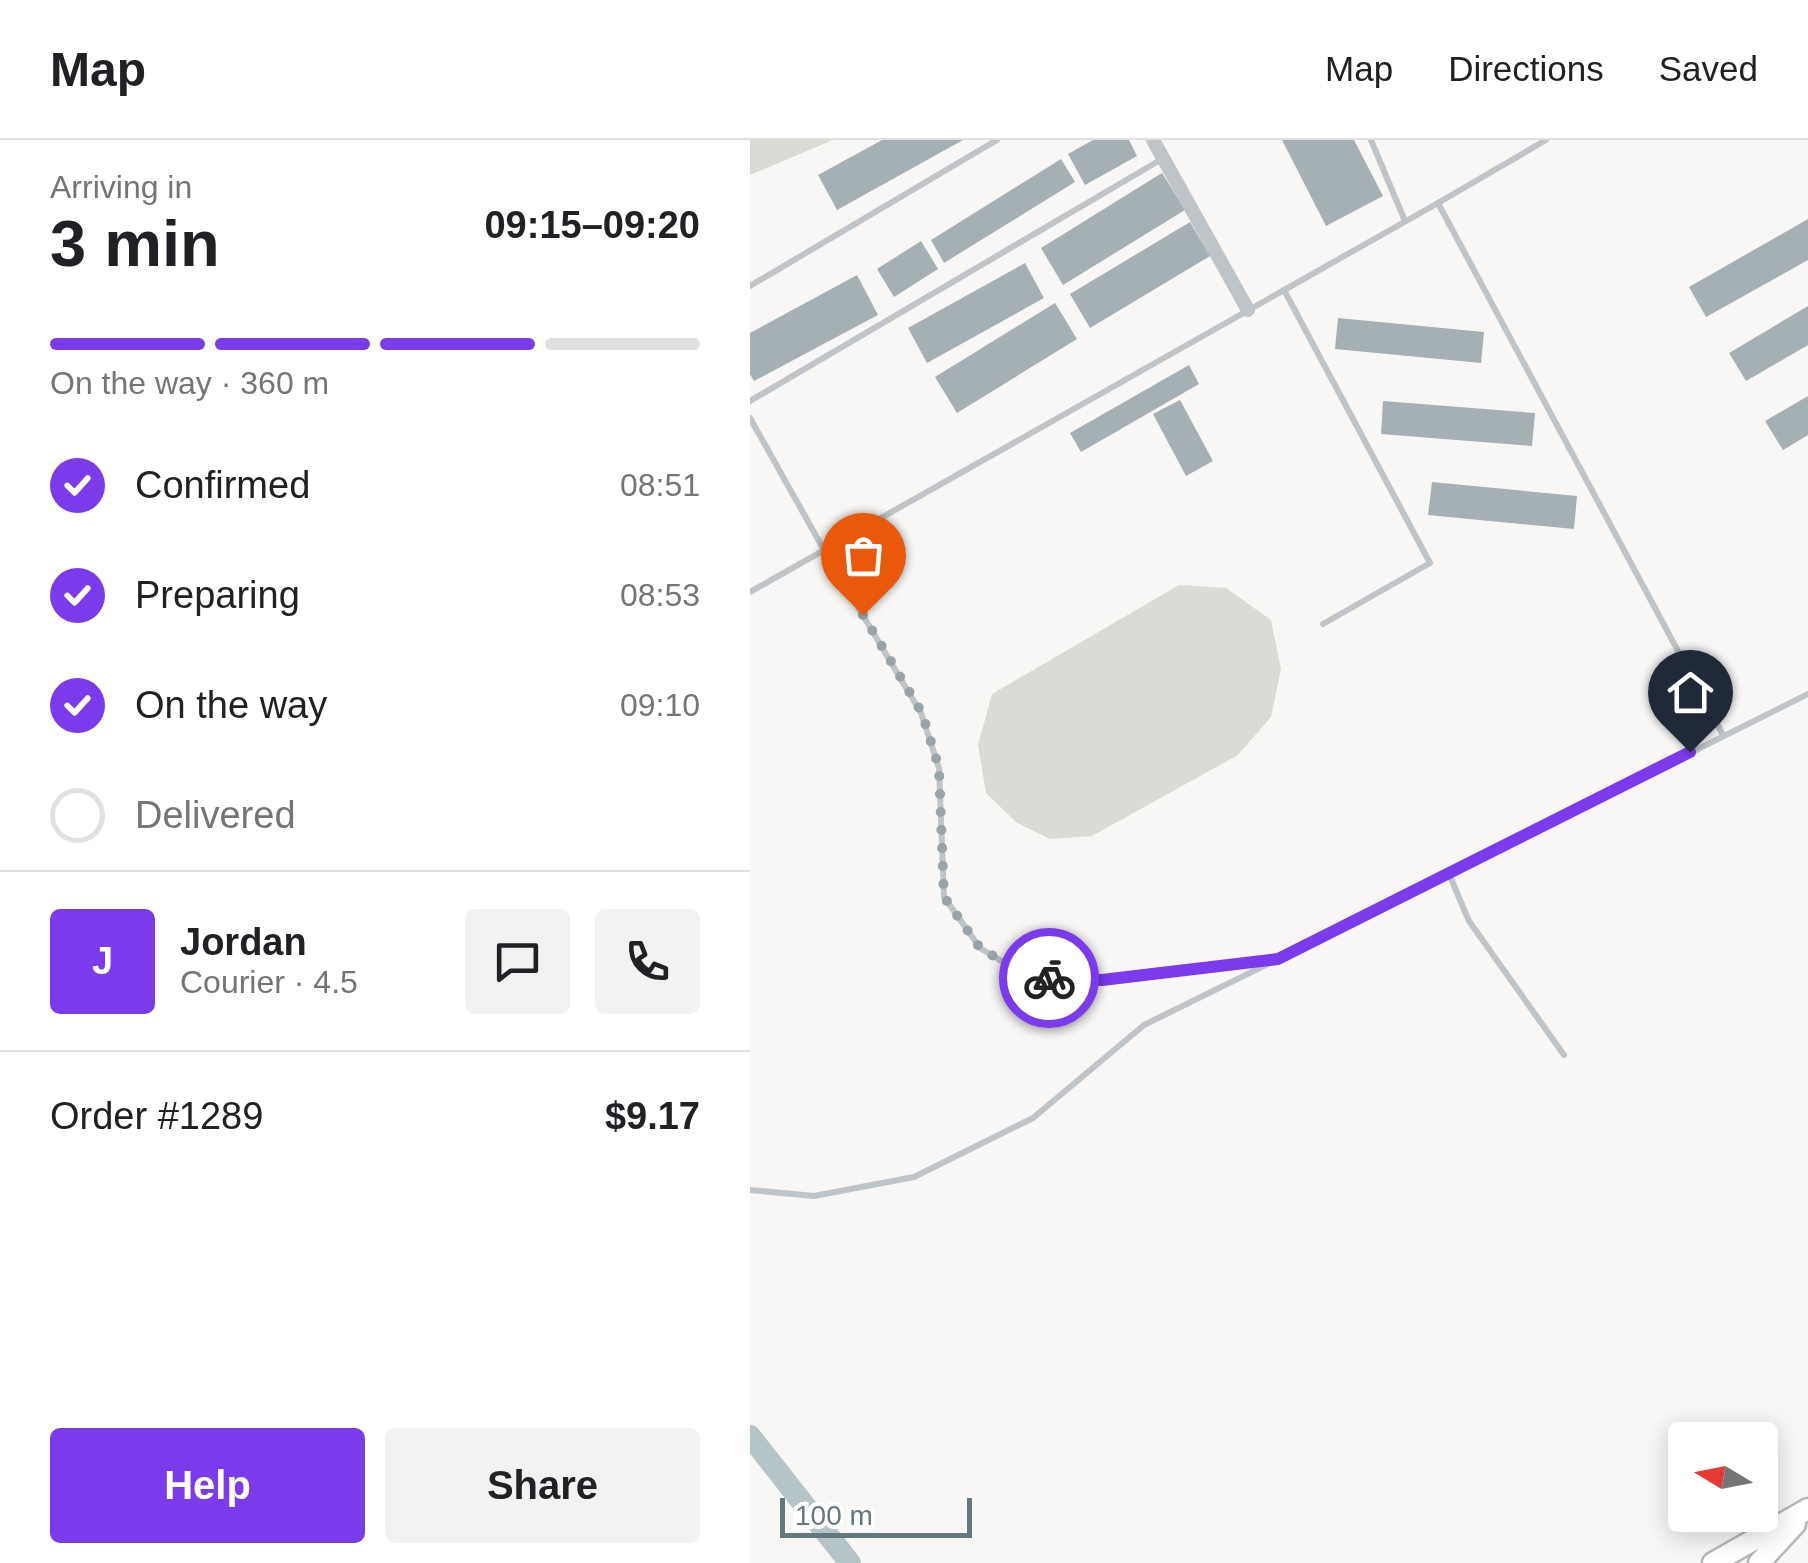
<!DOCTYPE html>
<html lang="en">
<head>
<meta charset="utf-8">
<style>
	:root { --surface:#fff; --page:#f2f2f2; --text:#202124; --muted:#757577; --line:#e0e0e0; --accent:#7c3aed }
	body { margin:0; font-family:Helvetica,sans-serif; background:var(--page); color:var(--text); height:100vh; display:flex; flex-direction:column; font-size:38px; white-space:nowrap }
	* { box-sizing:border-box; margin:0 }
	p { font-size:32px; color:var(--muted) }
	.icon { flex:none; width:55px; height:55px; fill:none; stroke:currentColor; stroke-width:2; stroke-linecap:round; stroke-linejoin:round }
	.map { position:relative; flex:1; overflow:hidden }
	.panel { display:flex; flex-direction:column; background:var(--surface); width:750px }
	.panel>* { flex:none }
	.needle { width:65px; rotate:280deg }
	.tools { position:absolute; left:918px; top:1282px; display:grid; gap:20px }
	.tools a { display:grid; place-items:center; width:110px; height:110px; border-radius:10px; background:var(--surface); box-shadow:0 5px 25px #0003; font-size:50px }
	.scale { position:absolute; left:30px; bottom:25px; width:192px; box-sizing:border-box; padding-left:10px; border:5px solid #63777f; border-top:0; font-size:28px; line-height:35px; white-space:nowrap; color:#63777f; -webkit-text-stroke:8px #fff; paint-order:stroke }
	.pin { position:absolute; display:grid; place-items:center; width:85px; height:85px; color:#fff; margin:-102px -42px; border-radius:50% 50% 50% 0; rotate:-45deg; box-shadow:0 0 10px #0007 }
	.pin .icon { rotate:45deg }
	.courier { position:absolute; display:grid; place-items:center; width:100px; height:100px; margin:-50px; border:8px solid #7c3aed; border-radius:50%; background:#fff; color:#222; box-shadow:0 2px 12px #0007 }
	.head em { font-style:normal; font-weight:700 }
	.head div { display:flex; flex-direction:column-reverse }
	.head { display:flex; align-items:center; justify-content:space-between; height:170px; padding:0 50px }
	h1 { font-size:65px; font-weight:700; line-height:75px }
	.bar { display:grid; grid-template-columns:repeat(4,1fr); gap:15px 10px; align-content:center; height:120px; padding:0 50px }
	.bar i { height:12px; border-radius:8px; background:var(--line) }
	.bar .active { background:var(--accent) }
	.bar p { grid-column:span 4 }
	.line { display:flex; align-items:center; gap:25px; padding:0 50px; border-top:2px solid var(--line) }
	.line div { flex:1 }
	.round { display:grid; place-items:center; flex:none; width:105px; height:105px; border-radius:10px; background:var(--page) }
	ol { padding:0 50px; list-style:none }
	li { display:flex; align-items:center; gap:30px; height:110px }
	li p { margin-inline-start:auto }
	li .icon { padding:10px; border-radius:50%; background:var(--accent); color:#fff; stroke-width:4 }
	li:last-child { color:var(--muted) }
	li i { width:55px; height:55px; border:5px solid var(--line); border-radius:50% }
	.primary-button { display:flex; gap:20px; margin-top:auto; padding:20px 50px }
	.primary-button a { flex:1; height:115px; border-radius:10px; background:var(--accent); color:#fff; font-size:40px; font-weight:700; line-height:115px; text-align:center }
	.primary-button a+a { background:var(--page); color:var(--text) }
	header { display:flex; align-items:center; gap:60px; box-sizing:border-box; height:140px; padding:0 50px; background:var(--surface); border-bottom:2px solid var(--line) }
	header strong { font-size:48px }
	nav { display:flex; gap:55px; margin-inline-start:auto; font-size:35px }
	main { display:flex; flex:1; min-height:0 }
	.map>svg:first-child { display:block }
</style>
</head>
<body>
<header>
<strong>Map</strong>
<nav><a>Map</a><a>Directions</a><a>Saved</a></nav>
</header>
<main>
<section class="panel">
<div class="head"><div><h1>3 min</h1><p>Arriving in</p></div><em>09:15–09:20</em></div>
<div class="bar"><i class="active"></i><i class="active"></i><i class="active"></i><i></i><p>On the way · 360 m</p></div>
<ol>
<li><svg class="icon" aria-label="check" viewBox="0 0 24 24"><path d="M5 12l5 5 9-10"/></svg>Confirmed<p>08:51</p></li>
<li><svg class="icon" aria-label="check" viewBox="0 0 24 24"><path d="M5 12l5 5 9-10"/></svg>Preparing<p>08:53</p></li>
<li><svg class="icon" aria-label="check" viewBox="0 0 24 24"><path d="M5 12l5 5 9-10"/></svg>On the way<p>09:10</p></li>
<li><i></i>Delivered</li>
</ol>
<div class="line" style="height:180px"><b class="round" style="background:var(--accent);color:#fff">J</b><div><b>Jordan</b><p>Courier · 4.5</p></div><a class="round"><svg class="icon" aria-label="chat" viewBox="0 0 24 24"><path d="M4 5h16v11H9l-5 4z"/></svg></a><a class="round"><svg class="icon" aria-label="phone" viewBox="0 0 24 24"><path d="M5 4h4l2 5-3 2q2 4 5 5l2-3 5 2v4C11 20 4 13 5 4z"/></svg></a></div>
<div class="line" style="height:130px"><div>Order #1289</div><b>$9.17</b></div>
<div class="primary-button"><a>Help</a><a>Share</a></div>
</section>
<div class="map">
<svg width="1058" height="1423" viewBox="0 0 1058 1423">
	<rect width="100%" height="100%" fill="#f8f7f5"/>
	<!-- green -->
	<g fill="#d8dcd4">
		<path d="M 0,0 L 83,0 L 0,35 Z"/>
		<path d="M 429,445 L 476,448 L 521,480 L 531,529 L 521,577 L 488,615 L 342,696 L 300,699 L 267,683 L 236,653 L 228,605 L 242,554 Z"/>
	</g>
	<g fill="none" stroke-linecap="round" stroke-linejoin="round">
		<!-- river -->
		<path stroke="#b5c4c6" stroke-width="22" d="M 0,1296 L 100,1423"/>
	</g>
	<!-- building -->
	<g fill="#a5b0b4">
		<path d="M 132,0 L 213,0 L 87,70 L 68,35 Z"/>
		<path d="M 343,0 L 379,0 L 387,16 L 335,45 L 318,14 Z"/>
		<path d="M 532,0 L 604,0 L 633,56 L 576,86 Z"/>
		<path d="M 311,19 L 325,42 L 194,123 L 181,100 Z"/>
		<path d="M 412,33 L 435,70 L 313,145 L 291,108 Z"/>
		<path d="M 1058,79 L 1058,120 L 956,177 L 939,147 Z"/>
		<path d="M 440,82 L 460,116 L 340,188 L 320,154 Z"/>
		<path d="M 171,101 L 188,129 L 144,157 L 127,129 Z"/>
		<path d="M 275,123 L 294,158 L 177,223 L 158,188 Z"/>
		<path d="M 107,135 L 128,175 L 4,241 L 0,234 L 0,193 Z"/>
		<path d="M 305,163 L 327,199 L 207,273 L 185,237 Z"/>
		<path d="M 1058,166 L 1058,205 L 996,241 L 979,213 Z"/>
		<path d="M 588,178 L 734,192 L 731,223 L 585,209 Z"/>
		<path d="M 439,225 L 449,244 L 331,312 L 320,293 Z"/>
		<path d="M 1058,256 L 1058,295 L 1033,310 L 1015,281 Z"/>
		<path d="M 430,260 L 463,321 L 436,336 L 403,274 Z"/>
		<path d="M 633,261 L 785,273 L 782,306 L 631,294 Z"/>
		<path d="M 682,342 L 827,356 L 824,389 L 678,375 Z"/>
	</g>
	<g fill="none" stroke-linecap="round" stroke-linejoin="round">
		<defs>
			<g id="secondary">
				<path d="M 963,1423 L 1058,1369"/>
				<path d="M 1009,1423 L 1045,1384"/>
			</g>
		</defs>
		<!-- secondary casing -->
		<use href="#secondary" stroke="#b1b8bb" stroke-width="25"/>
		<!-- lane -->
		<g stroke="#bec4c7" stroke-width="6">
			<path d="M 621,0 L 655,81"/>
			<path d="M 688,63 L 973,595"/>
			<path d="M 0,146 L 247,0"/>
			<path d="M 534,150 L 680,423 L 573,484"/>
			<path d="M 0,261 L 412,19"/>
			<path d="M 0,278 L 74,410 L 171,573 L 189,628 L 194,757 L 230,808 L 278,837 L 352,840 L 528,819 L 1058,554"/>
			<path d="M 0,452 L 688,63 L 796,0"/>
			<path d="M 699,734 L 719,781 L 814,915"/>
			<path d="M 0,1050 L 64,1056 L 164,1037 L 283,978 L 394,885 L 522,822"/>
		</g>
		<!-- street -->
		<path stroke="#bec4c7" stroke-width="14" d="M 403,0 L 498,170"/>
		<!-- secondary -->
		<use href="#secondary" stroke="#fff" stroke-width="20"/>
	</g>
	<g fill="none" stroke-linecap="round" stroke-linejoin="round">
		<!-- done -->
		<path stroke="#97a4a8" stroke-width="10" stroke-dasharray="0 18" d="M 113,475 L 172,573 L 189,628 L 194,757 L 230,808 L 278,837 L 299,838"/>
		<!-- route -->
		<path stroke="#7c3aed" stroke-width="12" d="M 299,838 L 352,840 L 528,819 L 940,612"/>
	</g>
</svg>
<div class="tools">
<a><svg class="needle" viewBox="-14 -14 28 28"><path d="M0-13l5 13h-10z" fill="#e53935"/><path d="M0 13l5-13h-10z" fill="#757577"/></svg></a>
</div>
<div class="scale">100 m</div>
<div class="pin" style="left:113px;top:475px;background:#ea580c"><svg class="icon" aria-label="bag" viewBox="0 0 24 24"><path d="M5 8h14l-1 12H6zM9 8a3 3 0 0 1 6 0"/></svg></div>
<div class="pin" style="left:940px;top:612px;background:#1f2937"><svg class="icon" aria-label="home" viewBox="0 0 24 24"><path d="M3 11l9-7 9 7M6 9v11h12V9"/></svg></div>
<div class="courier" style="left:299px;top:838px"><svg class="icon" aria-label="bike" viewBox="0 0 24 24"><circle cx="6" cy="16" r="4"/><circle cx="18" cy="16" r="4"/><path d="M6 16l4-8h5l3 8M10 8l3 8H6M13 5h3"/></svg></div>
</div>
</main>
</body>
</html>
